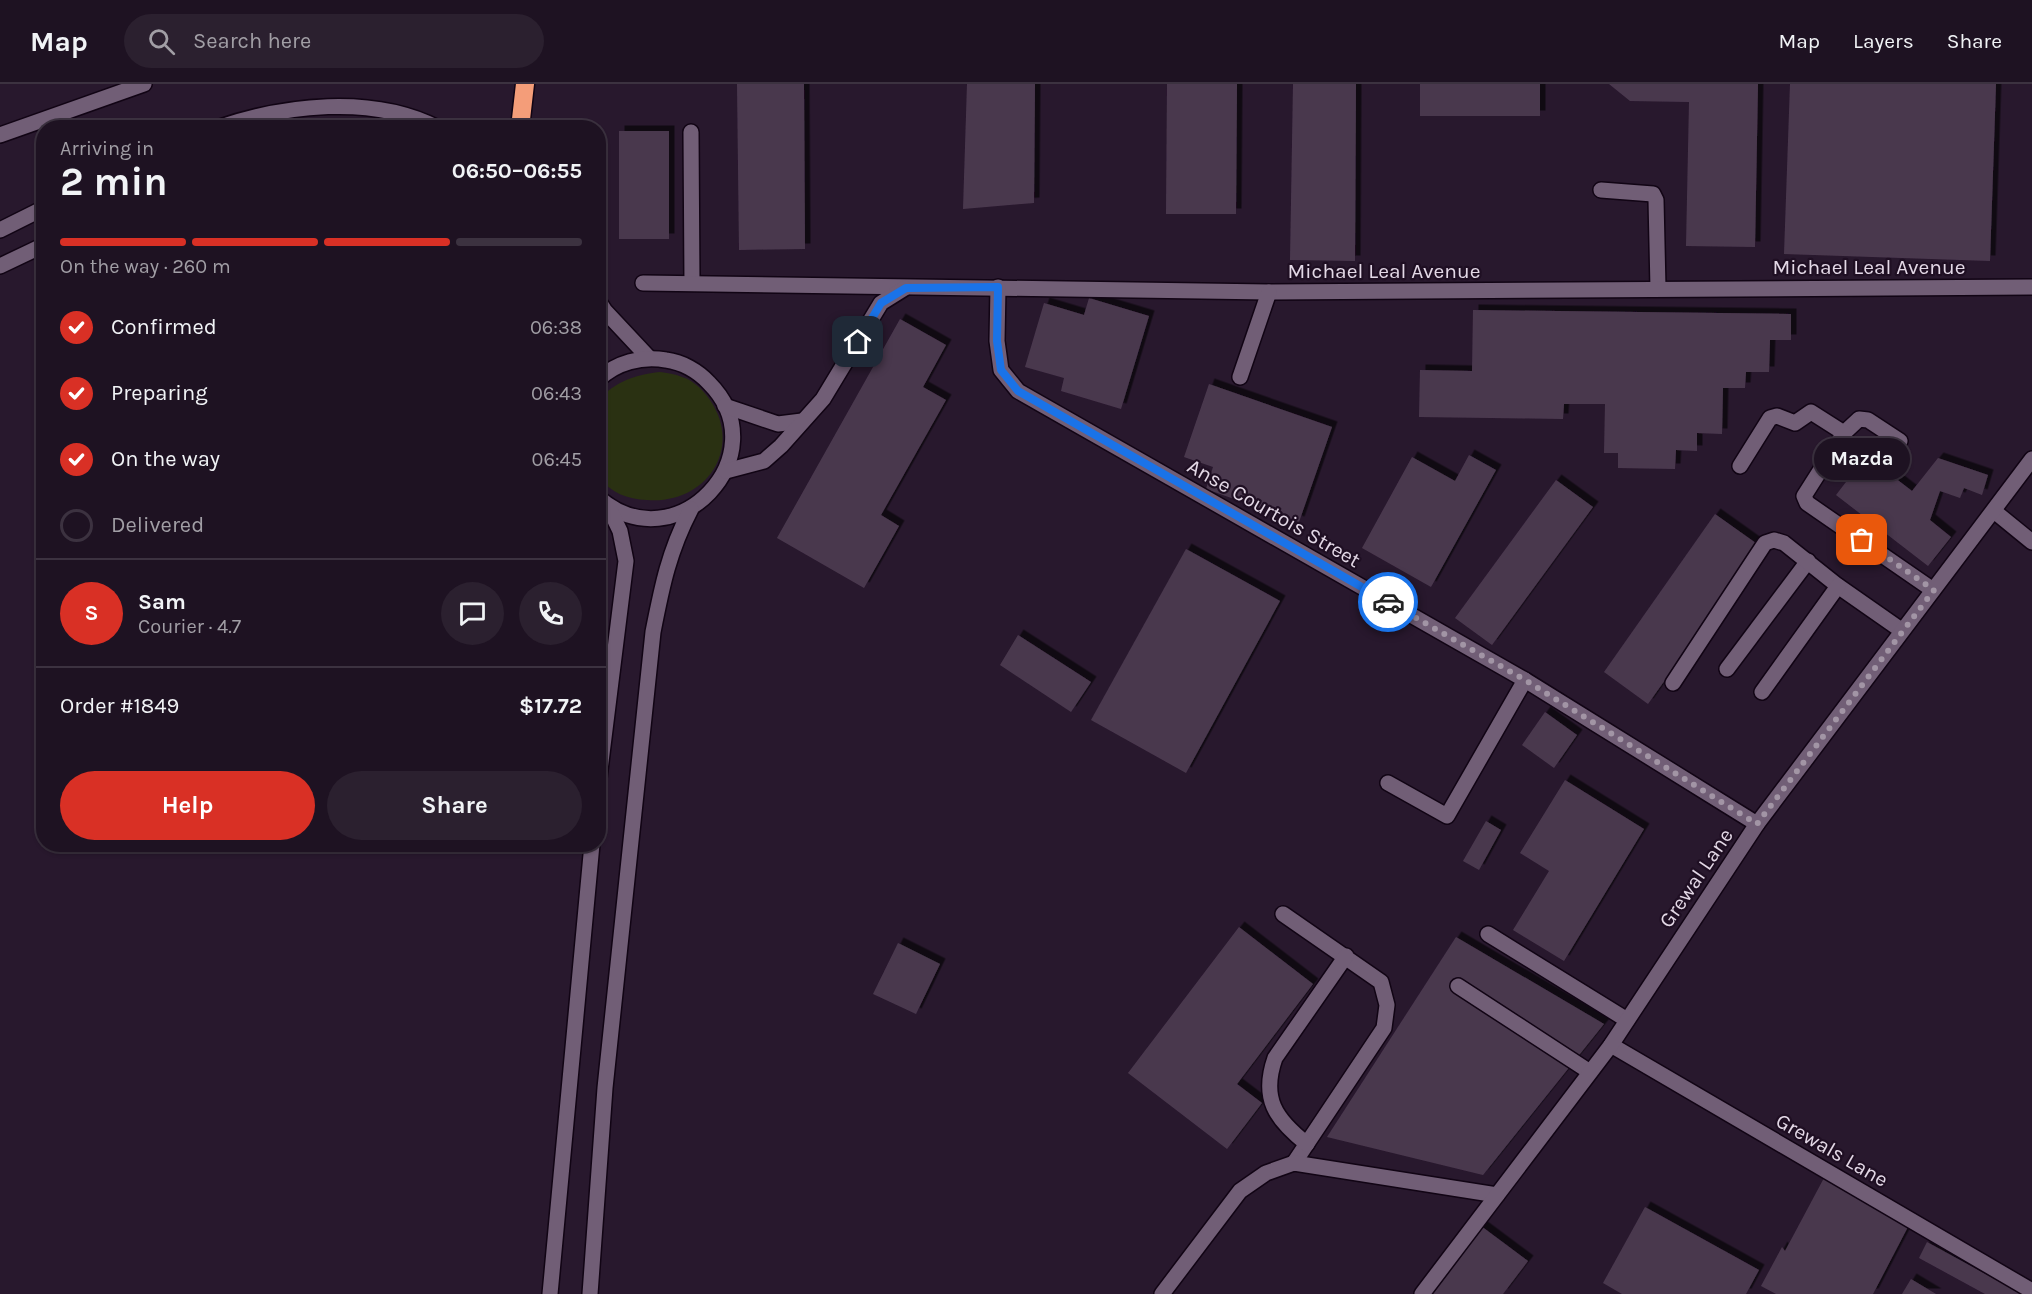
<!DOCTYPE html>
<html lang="en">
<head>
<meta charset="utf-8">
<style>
	:root { --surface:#1e1222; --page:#2b202f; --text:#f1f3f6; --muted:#a19ea5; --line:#3c3240; --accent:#d93025 }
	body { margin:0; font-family:Karla,sans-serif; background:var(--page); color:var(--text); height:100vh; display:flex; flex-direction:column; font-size:22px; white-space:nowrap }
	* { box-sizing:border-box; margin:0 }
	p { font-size:20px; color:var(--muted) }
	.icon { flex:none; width:33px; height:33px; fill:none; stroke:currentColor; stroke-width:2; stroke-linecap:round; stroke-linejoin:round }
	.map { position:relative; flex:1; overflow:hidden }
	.sheet { position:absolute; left:36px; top:36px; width:570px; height:732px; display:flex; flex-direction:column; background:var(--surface); border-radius:24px; box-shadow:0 2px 4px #0004,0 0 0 2px var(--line) }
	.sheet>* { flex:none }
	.pin { position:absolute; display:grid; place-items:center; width:51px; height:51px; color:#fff; margin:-26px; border-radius:12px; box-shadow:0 3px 9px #0006 }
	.courier { position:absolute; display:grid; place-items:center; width:60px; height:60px; margin:-30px; border:4px solid #1a73e8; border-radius:50%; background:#fff; color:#222; box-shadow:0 2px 8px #0007 }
	.bubble { position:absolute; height:42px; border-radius:21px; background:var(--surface); box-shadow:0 2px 4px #0004,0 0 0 2px var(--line); font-size:20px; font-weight:700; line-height:42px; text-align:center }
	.headline em { font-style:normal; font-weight:700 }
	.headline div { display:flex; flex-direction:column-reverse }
	.headline { display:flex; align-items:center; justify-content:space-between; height:102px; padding:0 24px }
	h1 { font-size:39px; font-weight:700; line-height:45px }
	.bar { display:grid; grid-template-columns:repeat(4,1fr); gap:9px 6px; align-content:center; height:72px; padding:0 24px }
	.bar i { height:8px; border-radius:4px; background:var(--line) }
	.bar .on { background:var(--accent) }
	.bar p { grid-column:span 4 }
	.line { display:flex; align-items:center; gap:15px; padding:0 24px; border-top:2px solid var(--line) }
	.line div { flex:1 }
	.round { display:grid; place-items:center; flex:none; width:63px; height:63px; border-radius:32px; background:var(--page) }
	ol { padding:0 24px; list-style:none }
	li { display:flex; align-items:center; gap:18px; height:66px }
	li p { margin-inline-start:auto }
	li .icon { padding:6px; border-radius:50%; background:var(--accent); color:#fff; stroke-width:4 }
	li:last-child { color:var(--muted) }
	li i { width:33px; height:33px; border:3px solid var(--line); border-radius:50% }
	.action { display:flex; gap:12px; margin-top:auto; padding:12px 24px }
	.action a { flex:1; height:69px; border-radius:36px; background:var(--accent); color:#fff; font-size:24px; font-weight:700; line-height:69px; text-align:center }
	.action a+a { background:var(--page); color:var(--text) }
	header { display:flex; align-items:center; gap:36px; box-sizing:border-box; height:84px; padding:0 30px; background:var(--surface); border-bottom:2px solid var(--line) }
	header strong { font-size:28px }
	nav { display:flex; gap:33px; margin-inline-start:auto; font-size:21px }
	.search { width:420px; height:54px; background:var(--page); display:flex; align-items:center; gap:15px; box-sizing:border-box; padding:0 21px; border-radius:33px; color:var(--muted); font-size:22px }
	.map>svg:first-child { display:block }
</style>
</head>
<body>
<header>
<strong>Map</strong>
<div class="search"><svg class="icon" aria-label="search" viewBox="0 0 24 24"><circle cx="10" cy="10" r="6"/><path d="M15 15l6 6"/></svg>Search here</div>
<nav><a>Map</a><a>Layers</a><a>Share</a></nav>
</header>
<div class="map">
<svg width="2032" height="1210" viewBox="0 0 2032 1210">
	<defs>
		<filter id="shadow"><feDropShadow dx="5.5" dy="-5.5" stdDeviation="0" flood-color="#0009"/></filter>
	</defs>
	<rect width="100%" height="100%" fill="#28182d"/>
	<!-- green -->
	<path fill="#2a3112" d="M 660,288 C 667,289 675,290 682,293 C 692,296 701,304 707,312 C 746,362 707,421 647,416 C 627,415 611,409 599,393 L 598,316 C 617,297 634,291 660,288 Z"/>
	<!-- building -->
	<g fill="#4a384e" filter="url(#shadow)">
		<path d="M 737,0 L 804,0 L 805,165 L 739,166 Z"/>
		<path d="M 967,0 L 1035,0 L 1034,119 L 963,125 Z"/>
		<path d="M 1167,0 L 1237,0 L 1236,130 L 1166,130 Z"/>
		<path d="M 1293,0 L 1356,0 L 1355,177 L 1290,176 Z"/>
		<rect x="1420" y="0" width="120" height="32"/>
		<path d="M 1609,0 L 1758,0 L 1755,163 L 1686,162 L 1689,18 L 1630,17 Z"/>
		<path d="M 1790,0 L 1996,0 L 1990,177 L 1784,170 Z"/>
		<rect x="619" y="47" width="50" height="108"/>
		<path d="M 1089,214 L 1149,232 L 1121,325 L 1061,307 L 1064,294 L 1025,283 L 1044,219 L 1084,231 Z"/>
		<path d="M 1473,226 L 1791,230 L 1791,256 L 1770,256 L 1769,288 L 1746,288 L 1745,304 L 1723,304 L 1722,350 L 1697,349 L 1697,367 L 1676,366 L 1675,385 L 1618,384 L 1618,369 L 1604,369 L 1605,320 L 1564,320 L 1563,335 L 1419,333 L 1420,286 L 1472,287 Z"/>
		<path d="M 900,235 L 946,261 L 923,303 L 946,316 L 881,431 L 899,442 L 864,504 L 777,454 Z"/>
		<path d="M 1209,300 L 1332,343 L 1299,438 L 1206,405 L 1213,383 L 1184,373 Z"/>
		<path d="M 1855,363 L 1912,407 L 1938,374 L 1988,391 L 1982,411 L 1964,404 L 1960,414 L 1940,407 L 1930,436 L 1951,453 L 1928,482 L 1836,411 L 1856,385 L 1845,377 Z"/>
		<path d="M 1469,371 L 1496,386 L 1431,503 L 1362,464 L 1412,373 L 1455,397 Z"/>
		<path d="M 1556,396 L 1593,423 L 1492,561 L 1455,534 Z"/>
		<path d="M 1715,430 L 1760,462 L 1648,620 L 1604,588 Z"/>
		<path d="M 1186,465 L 1280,517 L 1186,689 L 1091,636 Z"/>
		<path d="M 1018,551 L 1091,598 L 1071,628 L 1000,581 Z"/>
		<path d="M 1545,628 L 1577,651 L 1554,684 L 1522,661 Z"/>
		<path d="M 1565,696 L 1644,745 L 1564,877 L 1513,846 L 1549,787 L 1520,769 Z"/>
		<path d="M 1486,737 L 1501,746 L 1479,786 L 1463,777 Z"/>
		<path d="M 1239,843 L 1313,900 L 1237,1000 L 1262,1019 L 1227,1065 L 1128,989 Z"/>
		<path d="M 1456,853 L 1604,940 L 1483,1091 L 1327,1053 Z"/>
		<path d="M 898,859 L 940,880 L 916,930 L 873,910 Z"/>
		<path d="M 1824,1094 L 1910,1139 L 1873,1210 L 1776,1210 L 1761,1202 L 1782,1163 L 1785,1167 Z"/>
		<path d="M 1645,1123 L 1759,1186 L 1746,1210 L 1622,1210 L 1603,1199 Z"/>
		<path d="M 1477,1139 L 1528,1177 L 1503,1210 L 1424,1210 Z"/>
		<path d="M 1927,1158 L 2022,1210 L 1985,1210 L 1919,1174 Z"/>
		<path d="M 1911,1195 L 1936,1210 L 1902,1210 Z"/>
	</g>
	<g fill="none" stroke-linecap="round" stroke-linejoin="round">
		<defs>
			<g id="minor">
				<path d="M 217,44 C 284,21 372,10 438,44"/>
				<path d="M 691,48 L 692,199"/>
				<path d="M 0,51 L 144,0"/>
				<path d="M 1601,106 L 1653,110 L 1656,116 L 1658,204"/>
				<path d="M 0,146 L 44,124"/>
				<path d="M 0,182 L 44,161"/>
				<path d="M 643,199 L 1269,208 L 2032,203"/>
				<path d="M 998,203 L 997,257 L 1001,286 L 1018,307 L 1525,596 L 1757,740"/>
				<path d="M 598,216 L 605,227 L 649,274"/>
				<path d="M 1240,293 L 1269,208"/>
				<path d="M 598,296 C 616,278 642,272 666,276 C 682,278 698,287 709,299 C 780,370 676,482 598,413"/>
				<path d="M 725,322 L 778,340 L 802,337"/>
				<path d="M 1900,357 L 1868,336 L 1859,335 L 1844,349 L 1804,412 L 1807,419 L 1933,506"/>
				<path d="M 1740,382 L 1770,334 L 1777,332 L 1795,339 L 1811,328 L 1844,349"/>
				<path d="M 726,387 L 764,377 L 781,362 L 823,315 L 881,219 L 905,204"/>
				<path d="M 1994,427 L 2032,458"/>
				<path d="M 1727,585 L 1808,477"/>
				<path d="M 1673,599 L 1765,459 L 1774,456 L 1784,459 L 1838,502 L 1901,546"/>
				<path d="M 1762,608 L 1838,502"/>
				<path d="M 1388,699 L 1447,732 L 1525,596"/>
				<path d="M 598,702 L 626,477 L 620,447 L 608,422"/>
				<path d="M 1283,830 L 1381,898 L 1387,921 L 1384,944 L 1294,1079"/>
				<path d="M 1488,850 L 1627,936"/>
				<path d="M 1458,902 L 1590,988"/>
				<path d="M 1611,961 L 2032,1207"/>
				<path d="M 1307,1060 C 1275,1035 1261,1014 1275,974 L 1346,872"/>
				<path d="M 550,1210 L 592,760"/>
				<path d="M 590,1210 L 605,1004 L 653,548 C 662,502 669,467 691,425"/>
				<path d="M 1162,1210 L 1240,1107 L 1266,1089 L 1294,1079 L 1497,1111"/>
				<path d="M 1422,1210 L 1611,961 L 1757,740 L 2032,375"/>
			</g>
			<path id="highway" d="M 520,44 L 525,0"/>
		</defs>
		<!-- minor casing -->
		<use href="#minor" stroke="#110414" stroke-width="18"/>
		<!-- highway casing -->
		<use href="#highway" stroke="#110414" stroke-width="21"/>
		<!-- minor -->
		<use href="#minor" stroke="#715e76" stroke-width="15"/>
		<!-- highway -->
		<use href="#highway" stroke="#f49d79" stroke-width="18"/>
	</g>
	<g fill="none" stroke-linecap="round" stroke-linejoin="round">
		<!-- done -->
		<path stroke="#a295a5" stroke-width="6" stroke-dasharray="0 10.8" d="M 1388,518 L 1525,596 L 1757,740 L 1934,506 L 1862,456"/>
		<!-- route -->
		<path stroke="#1a73e8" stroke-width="8" d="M 858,258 L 881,219 L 906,204 L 998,203 L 997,257 L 1001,286 L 1018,307 L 1388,518"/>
	</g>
	<g text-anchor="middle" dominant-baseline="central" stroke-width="4.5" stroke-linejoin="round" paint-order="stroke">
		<!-- street labels -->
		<g font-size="21" fill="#e3d8e6" stroke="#1f0f23">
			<text x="1869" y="183">Michael Leal Avenue</text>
			<text x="1384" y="187">Michael Leal Avenue</text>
			<text transform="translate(1274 429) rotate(30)">Anse Courtois Street</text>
			<text transform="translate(1696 794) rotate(-56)">Grewal Lane</text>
			<text transform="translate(1832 1066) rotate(30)">Grewals Lane</text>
		</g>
	</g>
</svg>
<div class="pin" style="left:1862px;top:456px;background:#ea580c"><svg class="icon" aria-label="bag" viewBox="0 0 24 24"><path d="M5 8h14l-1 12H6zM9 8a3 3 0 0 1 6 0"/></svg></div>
<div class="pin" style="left:858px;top:258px;background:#1f2937"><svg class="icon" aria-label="home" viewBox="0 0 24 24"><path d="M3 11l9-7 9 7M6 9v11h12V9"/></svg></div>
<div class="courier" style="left:1388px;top:518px"><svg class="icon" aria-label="car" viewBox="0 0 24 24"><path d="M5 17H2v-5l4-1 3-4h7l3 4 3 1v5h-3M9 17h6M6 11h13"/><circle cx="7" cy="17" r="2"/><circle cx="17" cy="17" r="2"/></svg></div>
<div class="bubble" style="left:1814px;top:354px;width:96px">Mazda</div>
<section class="sheet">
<div class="headline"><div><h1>2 min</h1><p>Arriving in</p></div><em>06:50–06:55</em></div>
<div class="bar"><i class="on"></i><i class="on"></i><i class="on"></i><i></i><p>On the way · 260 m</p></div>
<ol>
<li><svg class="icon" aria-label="check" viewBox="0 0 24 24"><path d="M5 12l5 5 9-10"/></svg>Confirmed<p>06:38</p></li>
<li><svg class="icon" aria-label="check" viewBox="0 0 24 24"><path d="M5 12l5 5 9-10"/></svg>Preparing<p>06:43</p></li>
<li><svg class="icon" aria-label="check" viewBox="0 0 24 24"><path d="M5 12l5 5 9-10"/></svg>On the way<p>06:45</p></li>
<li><i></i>Delivered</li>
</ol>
<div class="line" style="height:108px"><b class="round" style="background:var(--accent);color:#fff">S</b><div><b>Sam</b><p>Courier · 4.7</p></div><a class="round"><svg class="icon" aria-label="chat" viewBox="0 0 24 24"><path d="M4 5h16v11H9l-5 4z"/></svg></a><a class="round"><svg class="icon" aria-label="phone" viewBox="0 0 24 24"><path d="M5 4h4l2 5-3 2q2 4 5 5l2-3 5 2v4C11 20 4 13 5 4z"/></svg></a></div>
<div class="line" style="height:78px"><div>Order #1849</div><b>$17.72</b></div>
<div class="action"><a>Help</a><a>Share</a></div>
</section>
</div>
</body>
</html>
